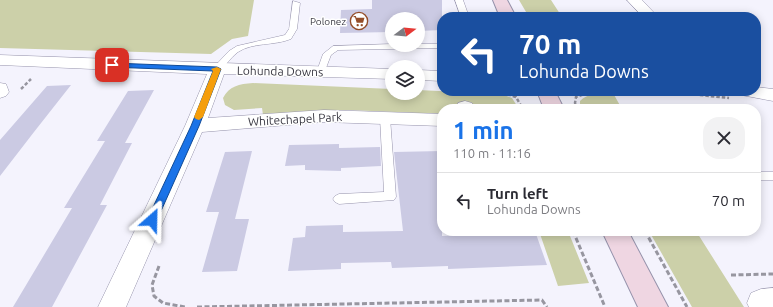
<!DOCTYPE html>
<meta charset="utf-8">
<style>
:root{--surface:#fff;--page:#f2f2f3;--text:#2b2b33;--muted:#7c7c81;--line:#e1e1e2;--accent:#1a73e8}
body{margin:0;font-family:Ubuntu,sans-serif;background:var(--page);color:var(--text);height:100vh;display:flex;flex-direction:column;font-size:15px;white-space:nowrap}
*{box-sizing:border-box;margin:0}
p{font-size:13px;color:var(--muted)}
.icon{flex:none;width:22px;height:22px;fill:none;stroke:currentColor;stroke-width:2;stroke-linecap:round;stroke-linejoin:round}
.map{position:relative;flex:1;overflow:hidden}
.sheet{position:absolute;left:437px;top:104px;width:324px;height:132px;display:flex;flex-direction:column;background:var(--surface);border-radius:16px;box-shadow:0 2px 10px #0003}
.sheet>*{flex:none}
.top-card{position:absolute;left:437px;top:12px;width:324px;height:84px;border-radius:16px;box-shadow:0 2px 10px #0003;background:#1a4fa0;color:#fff;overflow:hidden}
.needle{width:26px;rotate:74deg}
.fabs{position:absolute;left:385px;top:12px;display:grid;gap:8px}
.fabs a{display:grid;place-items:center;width:40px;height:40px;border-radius:50%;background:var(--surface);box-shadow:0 2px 10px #0003;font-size:20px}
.pin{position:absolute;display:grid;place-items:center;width:34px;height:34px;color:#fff;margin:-17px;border-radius:8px;box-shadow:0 2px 6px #0006}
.me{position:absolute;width:44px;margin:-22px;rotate:25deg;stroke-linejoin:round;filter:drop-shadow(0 0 3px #0008)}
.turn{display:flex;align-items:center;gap:14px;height:84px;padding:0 16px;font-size:18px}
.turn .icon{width:52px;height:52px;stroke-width:2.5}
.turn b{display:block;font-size:28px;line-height:34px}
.round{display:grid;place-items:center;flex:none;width:42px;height:42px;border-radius:16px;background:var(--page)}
.overview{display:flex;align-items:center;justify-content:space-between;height:68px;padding:0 16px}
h1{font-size:24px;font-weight:700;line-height:30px;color:var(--accent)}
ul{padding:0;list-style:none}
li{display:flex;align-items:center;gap:12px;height:56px;padding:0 16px;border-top:1px solid var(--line)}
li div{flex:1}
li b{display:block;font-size:15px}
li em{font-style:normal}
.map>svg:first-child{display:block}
</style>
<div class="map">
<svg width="773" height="307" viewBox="0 0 773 307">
<rect width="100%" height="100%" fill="#f4f3fd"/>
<!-- green -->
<path fill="#ccd0a9" d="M0,0H254L248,36L232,39L211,54L0,48Z
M519,0H551L562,17H529Z
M253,83L392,89V93H418V90L501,94L512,98L519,109H474L462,106L458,109H442V114L348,110L263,115L262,108L234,110L225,105L223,98C229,86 239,84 253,83Z
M613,93L622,109H580V101C589,92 601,93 613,93Z
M539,231H568L589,283L558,286Z
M649,231H696L744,307H692Z"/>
<!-- building -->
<path fill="#cbcae3" d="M372,0H442V30L418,31V19H392V32L340,33L341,10L372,9Z
M71,85L34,132L0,176V140L47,86Z
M154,90L125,143H132L100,205H107L52,307H13L72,208H64L105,141H97L128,91Z
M339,144V148L380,147L381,166L341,168V171L305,170V165L285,166L289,145Z
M252,151L235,219H249L237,271L202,272L219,212H206L225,152Z
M442,151V236L536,234L547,265L448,269V266L392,268L391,262L341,263V269L288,271L293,238L305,237L306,226L343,225V232L403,231L394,152Z"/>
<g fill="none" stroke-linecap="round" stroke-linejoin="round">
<defs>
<path id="lane" d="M455,0H463L469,17H461Z
M293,1L300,3L297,29L291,39C274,46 253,42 238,52C231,57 226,65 220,71H214V67L229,51L237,46L285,35L289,29Z
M392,44H442V48L338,50L331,55L324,73H318L317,71L323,54L333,46Z
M385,115L390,118L396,197L394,200L339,204L335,202L333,199L335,196L339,194L384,192L380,118Z
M756,172H773V180H756Z"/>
<path id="street" d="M627,0H642L658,17H643Z
M0,55L392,69V79L224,74L208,118L324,110L442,114V126L324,122L202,132L126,307H98L185,126L207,74L0,65Z
M418,70L442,71V81L418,80Z
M0,83L6,84L9,92L6,96L0,98Z
M756,87L773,89V101L741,95L738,91H756Z
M465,101L472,103L474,109H456L458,103Z
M773,288V307H749L747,303L751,293L761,289Z"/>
<path id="secondary" d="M493,0H507L516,17H500Z
M537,91H555L564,109H544Z
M602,231H628L668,307H638Z"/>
</defs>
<!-- lane casing -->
<use href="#lane" stroke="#9693ac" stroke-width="1"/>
<!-- street casing -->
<use href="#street" stroke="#9693ac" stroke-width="1"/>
<!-- secondary casing -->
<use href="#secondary" stroke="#9693ac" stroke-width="2"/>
<!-- path-far1 -->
<path stroke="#9796a0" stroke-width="2.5" stroke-dasharray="3.5 2" stroke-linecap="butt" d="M21,89L31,79
M497,91L516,97L523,109
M612,91L690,94L729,98
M578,109L575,103L576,97L587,93L604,91"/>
<!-- path -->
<path stroke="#9796a0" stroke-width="3" stroke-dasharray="5 2.5" stroke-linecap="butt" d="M573,231L605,307
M645,231L687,307
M159,266L152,285L154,296L163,303L185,307
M731,275L773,274
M197,307L542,300L547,307"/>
<!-- lane -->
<use href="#lane" fill="#fff" fill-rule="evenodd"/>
<!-- street -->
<use href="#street" fill="#fff" fill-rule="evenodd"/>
<!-- secondary -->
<use href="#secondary" fill="#efd6e2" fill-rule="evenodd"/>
</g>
<!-- route -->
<path fill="#1a73e8" stroke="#114b97" d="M112,63L217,67L221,69L199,126L157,220L152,225L147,220L191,126L213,71L110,67V64Z"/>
<!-- slow -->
<path fill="#f59e0b" d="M217,67L221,69L203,117L199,120L196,119L194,117L213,71L211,69Z"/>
<!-- icons -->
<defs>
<symbol id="supermarket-ring" viewBox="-11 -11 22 22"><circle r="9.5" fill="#fff" stroke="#944d29" stroke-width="1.5"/><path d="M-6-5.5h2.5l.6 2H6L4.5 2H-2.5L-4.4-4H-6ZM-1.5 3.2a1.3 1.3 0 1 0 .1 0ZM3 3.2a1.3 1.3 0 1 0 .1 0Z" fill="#944d29"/></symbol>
</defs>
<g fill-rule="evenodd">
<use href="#supermarket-ring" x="349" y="11" width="20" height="20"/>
</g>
<g text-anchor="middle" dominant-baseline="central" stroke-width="3" stroke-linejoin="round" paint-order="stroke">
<!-- far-poi labels -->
<g font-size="10" fill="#393842" stroke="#fff" text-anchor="end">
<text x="346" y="21">Polonez</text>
</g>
<!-- street labels -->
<g font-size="12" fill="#393842" stroke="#fff">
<text transform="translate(280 71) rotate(1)">Lohunda Downs</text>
<text transform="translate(295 119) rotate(-3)">Whitechapel Park</text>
</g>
</g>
</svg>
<div class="fabs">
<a><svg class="needle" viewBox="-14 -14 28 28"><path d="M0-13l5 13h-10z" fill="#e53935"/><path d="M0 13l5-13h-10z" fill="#7c7c81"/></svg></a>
<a><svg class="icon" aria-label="layers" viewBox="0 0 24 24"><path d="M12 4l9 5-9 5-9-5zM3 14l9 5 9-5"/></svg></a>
</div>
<div class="pin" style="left:112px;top:65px;background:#d93025"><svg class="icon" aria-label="arrive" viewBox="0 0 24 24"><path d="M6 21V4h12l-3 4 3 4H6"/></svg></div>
<svg class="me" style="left:152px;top:220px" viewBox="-20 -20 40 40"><path d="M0-17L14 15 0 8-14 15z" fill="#1a73e8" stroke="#fff" stroke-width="4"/></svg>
<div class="top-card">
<div class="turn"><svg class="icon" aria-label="left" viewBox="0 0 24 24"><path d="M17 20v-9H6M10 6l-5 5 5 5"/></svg><div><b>70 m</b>Lohunda Downs</div></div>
</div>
<section class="sheet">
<div class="overview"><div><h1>1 min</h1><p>110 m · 11:16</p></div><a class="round"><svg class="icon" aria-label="close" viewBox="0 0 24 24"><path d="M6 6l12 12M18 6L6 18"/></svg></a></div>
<ul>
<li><svg class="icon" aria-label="left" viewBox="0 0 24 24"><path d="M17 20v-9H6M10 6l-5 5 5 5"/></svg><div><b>Turn left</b><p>Lohunda Downs</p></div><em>70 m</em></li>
</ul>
</section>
</div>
